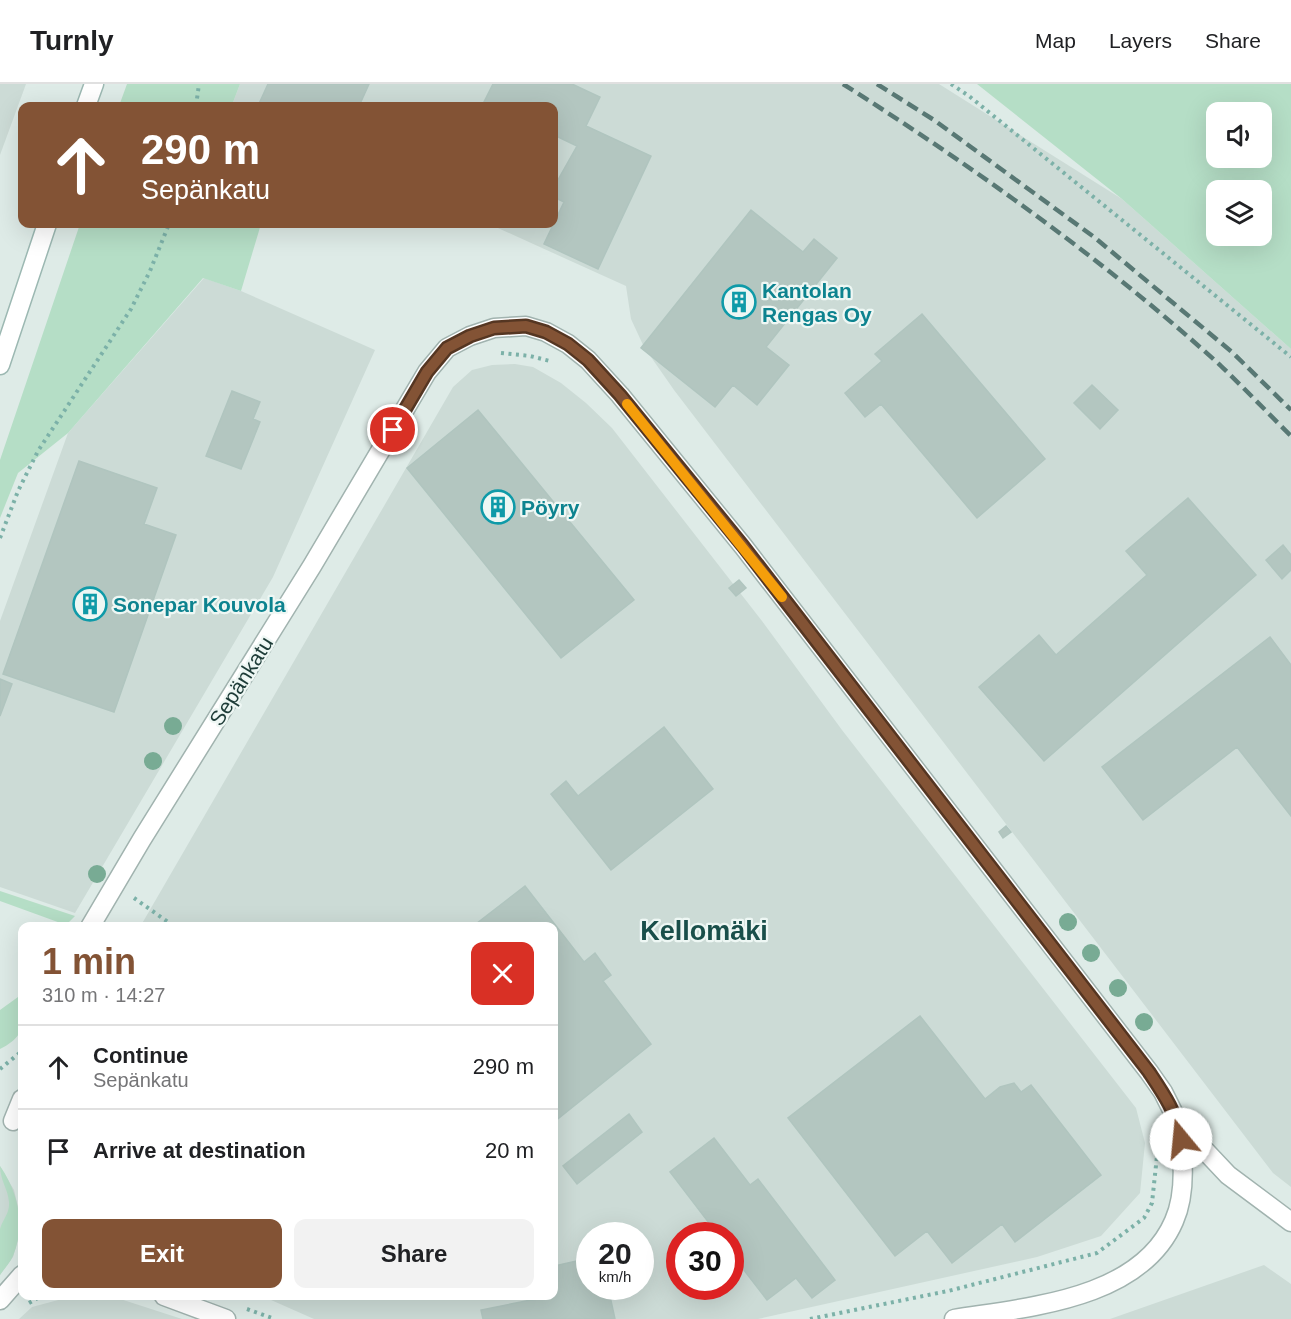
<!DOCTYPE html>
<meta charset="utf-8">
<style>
:root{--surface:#fff;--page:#f2f2f2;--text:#202124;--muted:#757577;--line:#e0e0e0;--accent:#835335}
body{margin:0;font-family:Helvetica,sans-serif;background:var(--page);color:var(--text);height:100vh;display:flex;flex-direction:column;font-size:22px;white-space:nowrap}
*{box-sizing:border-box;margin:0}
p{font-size:20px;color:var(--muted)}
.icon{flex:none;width:33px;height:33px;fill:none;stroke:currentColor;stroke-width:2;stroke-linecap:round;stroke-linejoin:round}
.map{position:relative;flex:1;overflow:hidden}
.panel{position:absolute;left:18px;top:838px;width:540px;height:378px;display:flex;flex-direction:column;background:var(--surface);border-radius:12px;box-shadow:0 6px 24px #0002}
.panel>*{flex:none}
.banner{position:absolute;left:18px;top:18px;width:540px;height:126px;border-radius:12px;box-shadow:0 6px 24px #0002;background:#835335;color:#fff;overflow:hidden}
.controls{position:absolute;left:1206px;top:18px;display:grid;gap:12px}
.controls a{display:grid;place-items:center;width:66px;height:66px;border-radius:12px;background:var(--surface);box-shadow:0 6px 24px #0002;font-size:30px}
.speed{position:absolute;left:576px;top:1138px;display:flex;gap:12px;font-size:30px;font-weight:700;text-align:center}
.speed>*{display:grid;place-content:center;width:78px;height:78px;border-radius:50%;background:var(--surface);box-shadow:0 6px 24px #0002;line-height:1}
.speed small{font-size:15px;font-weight:400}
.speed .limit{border:9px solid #d22;background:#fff;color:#111}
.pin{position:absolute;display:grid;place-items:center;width:51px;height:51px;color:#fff;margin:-26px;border:3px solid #fff;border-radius:50%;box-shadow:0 2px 6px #0007}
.me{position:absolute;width:66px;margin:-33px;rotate:343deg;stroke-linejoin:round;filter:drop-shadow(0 0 4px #0008)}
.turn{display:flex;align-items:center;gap:21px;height:126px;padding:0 24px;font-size:27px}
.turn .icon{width:78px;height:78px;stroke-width:2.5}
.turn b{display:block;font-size:42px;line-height:51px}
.round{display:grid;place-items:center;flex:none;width:63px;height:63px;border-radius:12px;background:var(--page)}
.headline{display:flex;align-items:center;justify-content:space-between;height:102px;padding:0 24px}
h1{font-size:36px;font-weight:800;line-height:45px;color:var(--accent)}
.primary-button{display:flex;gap:12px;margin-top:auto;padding:12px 24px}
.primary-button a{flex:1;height:69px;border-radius:12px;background:var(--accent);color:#fff;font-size:24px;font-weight:800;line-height:69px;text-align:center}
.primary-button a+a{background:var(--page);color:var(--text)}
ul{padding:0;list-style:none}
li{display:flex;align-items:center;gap:18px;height:84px;padding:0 24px;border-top:2px solid var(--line)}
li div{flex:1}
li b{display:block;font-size:22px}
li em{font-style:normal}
header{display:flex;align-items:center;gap:36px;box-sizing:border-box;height:84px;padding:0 30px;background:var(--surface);border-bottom:2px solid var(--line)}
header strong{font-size:28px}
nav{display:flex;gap:33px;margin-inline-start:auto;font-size:21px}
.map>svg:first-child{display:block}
</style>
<header>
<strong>Turnly</strong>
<nav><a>Map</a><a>Layers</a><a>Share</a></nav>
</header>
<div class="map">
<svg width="1291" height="1235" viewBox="0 0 1291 1235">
<rect width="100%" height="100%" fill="#deebe7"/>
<!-- built -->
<path fill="#ccdbd6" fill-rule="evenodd" d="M0,0H26L0,71Z
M240,0H939L1122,115L1291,265V1103L1273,1089L674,306L644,263L631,235L626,202L489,140H554V22H235L232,21Z
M204,194L241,207L375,266L273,493L75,829L0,803V537L68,349Z
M515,280L533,283L561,299L586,319L612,344L762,537L842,646L1136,1024L1145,1059L1140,1109L1101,1152L1037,1173L758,1235H314L262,1212H554V843H140L453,303L472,286L492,281ZM590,1152H640V1203H590ZM680,1152H730V1203H680Z
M0,1082L14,1106L20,1131L19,1152L13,1173L0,1191Z
M1264,1181L1291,1200V1235H1110Z
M91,1212H111L182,1235H19L32,1223L62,1215Z"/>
<!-- green -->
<path fill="#b5dec6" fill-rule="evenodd" d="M127,0H240L232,21L235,22H119Z
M977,0H1291V265L1122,115ZM1262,28V74H1216V28ZM1262,106V152H1216V106Z
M80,140H261L241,207L203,194L68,349L18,389L0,434V376Z
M0,807L75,832L66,841L0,817Z
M18,913H22C23,940 27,951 0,965V926Z
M0,1082C18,1108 26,1141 13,1172C10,1179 4,1185 0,1191C0,1177 0,1158 0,1145C3,1135 10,1129 9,1118C8,1105 0,1096 0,1082Z"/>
<!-- building -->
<path fill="#b3c6c0" stroke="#b0c5bf" stroke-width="1.5" d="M268,0H369L359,22H258Z
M493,0H572L600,13L586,42L651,72L598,185L544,160L564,118L554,113V103L577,62L554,51V22H492L484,18Z
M751,126L803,168L814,155L837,174L766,263L789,281L757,321L733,301L715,323L641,264Z
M922,230L1045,375L977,434L881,320L865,333L845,309L882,277L875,270Z
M1092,301L1118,326L1100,345L1074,319Z
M232,307L260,318L253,335L260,338L241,385L206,372Z
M478,326L634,516L561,574L407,384Z
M79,377L157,404L144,440L176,451L114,628L3,590Z
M1188,414L1256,491L1044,677L979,603L1039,551L1056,571L1147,491L1126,467Z
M1283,461L1291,471V486L1282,495L1266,476Z
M739,496L746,504L736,512L729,504Z
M1270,553L1291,581V732L1237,663L1143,736L1102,683Z
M0,595L12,600L0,632Z
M664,643L713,705L611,786L551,710L566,697L578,712Z
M1006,742L1011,748L1003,754L999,748Z
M525,802L584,878L595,869L611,891L603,897L651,960L554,1038V843H472Z
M920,932L985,1015L1000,1003L1014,999L1021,1008L1031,1001L1101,1091L1015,1158L1002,1140L952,1179L927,1147L895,1172L788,1034Z
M629,1030L642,1048L577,1100L563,1082Z
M714,1054L750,1101L758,1095L835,1196L812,1214L796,1194L767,1216L730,1168V1152H719L670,1088Z
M590,1174V1203H608L615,1235H483L481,1226L536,1215V1212H554V1182Z"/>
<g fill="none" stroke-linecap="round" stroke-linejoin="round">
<defs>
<path id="minor" d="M90,843L142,755L312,482L427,288L447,264L470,252L494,244L526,242L546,248L568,260L588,276L620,311L743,462L1149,988L1163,1008L1178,1038L1228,1091L1291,1138
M13,1037L22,1015
M164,1212L226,1235
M0,1216L22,1191
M954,1235C1027,1223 1140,1216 1174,1137C1187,1108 1183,1069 1178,1038"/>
<path id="secondary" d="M86,22L94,0
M0,281L47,140"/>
</defs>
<!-- minor casing -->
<use href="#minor" stroke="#a1b3af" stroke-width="21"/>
<!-- secondary casing -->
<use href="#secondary" stroke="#9cb8b2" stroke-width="21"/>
<!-- path -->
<path stroke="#7cb1a8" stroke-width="4" stroke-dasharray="3 4.5" stroke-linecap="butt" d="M951,0L969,12L1291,273
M196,22L199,0
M501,269L530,272L550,277
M0,454L18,407L38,367L131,225L150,187L169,140
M134,814L175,843
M0,985L22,967
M29,1219L41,1212
M247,1225L275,1235
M810,1235L948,1207L1097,1169L1144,1134L1152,1119L1157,1072L1154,1046"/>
<!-- minor -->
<use href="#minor" stroke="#fff" stroke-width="18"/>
<!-- secondary -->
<use href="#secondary" stroke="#fff" stroke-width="18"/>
<!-- rail -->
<path stroke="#587874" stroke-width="4.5" stroke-dasharray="12 6" stroke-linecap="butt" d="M843,0C975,84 1104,176 1220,281C1244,304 1267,328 1291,352
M877,0L934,36L1094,153L1232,268L1291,326"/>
</g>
<!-- trees -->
<g fill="#78ab94">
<circle cx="173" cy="642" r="9"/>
<circle cx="153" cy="677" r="9"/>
<circle cx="97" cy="790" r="9"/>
<circle cx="1068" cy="838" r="9"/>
<circle cx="1091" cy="869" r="9"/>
<circle cx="1118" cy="904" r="9"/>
<circle cx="1144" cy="938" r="9"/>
</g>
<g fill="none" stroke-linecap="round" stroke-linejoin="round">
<defs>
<path id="route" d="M393,346L427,288L447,264L470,252L494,244L526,242L546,248L568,260L588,276L620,311L743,462L1149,988C1163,1009 1177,1029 1181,1055"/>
</defs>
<!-- route casing -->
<use href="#route" stroke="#553622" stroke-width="15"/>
<!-- route -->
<use href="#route" stroke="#835335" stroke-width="10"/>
<!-- slow -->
<path stroke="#f59e0b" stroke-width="10" d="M627,320L782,513"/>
</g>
<!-- icons -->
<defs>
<symbol id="building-ring" viewBox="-11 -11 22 22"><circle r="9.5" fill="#eef7f4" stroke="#0f9aa8" stroke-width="1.5"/><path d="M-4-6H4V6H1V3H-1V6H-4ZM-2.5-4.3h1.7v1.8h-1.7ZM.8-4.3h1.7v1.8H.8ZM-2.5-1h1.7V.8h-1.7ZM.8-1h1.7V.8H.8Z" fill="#0f9aa8"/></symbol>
</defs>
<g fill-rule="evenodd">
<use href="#building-ring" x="720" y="199" width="38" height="38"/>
<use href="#building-ring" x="479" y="404" width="38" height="38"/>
<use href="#building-ring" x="71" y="501" width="38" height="38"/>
</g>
<g text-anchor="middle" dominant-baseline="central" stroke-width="4.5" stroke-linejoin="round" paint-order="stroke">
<!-- culture labels -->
<g font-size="21" font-weight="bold" fill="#0d838f" stroke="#eef7f4" text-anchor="start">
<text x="762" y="206">Kantolan<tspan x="762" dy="24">Rengas Oy</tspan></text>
<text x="521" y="423">Pöyry</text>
<text x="113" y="520">Sonepar Kouvola</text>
</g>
<!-- street labels -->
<g font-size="21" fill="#1e3c38" stroke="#eef7f4">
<text transform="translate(241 597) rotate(-58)">Sepänkatu</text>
</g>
<!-- district labels -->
<g font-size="27" font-weight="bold" fill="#194f4a" stroke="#eef7f4">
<text x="704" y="847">Kellomäki</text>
</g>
</g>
</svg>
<div class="controls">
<a><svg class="icon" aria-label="sound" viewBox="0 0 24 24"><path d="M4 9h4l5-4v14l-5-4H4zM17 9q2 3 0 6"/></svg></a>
<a><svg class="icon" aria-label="layers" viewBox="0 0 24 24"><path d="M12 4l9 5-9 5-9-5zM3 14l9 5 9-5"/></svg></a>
</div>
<div class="speed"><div>20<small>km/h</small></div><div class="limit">30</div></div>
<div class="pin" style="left:393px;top:346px;background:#d93025"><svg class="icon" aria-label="arrive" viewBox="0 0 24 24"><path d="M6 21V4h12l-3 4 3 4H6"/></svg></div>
<svg class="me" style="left:1181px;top:1055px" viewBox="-20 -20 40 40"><circle r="19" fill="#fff"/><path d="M0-13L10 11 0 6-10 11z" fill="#835335"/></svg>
<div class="banner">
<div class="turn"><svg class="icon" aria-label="ahead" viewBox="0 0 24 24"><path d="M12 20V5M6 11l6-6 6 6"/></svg><div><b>290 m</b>Sepänkatu</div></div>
</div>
<section class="panel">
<div class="headline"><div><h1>1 min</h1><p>310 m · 14:27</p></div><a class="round" style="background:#d93025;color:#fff"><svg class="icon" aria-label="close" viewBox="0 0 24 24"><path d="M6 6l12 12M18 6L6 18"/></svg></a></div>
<ul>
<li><svg class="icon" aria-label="ahead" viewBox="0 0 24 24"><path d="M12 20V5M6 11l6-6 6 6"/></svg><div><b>Continue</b><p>Sepänkatu</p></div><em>290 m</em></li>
<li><svg class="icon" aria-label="arrive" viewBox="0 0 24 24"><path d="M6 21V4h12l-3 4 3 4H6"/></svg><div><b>Arrive at destination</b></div><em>20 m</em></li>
</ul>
<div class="primary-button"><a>Exit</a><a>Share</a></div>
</section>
</div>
